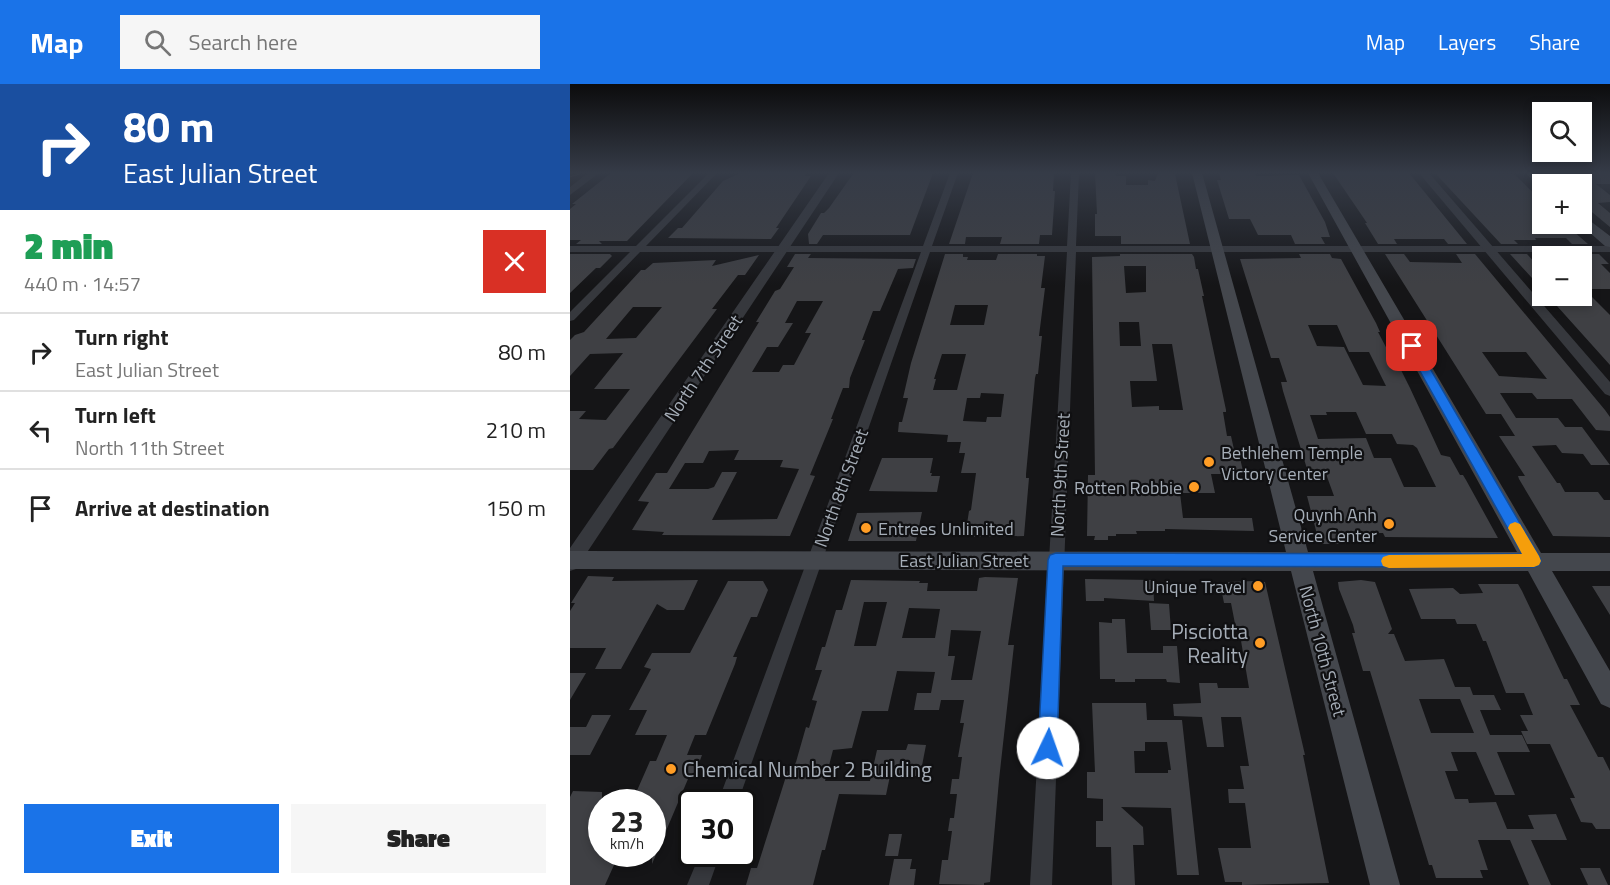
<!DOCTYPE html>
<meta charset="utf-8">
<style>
:root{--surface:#fff;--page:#f6f6f6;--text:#222;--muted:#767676;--line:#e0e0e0;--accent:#1a73e8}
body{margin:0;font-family:"Titillium Web",sans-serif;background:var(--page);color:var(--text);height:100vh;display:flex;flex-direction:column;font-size:22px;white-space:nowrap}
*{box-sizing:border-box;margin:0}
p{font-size:20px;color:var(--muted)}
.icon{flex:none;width:33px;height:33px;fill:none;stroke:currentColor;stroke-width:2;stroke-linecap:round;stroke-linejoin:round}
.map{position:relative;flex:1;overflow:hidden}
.drawer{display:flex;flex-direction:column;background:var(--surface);width:570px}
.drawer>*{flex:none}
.banner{background:#1a4fa0;color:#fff;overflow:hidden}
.controls{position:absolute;left:962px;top:18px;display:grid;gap:12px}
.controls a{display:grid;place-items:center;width:60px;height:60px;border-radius:0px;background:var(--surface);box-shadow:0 3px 9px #0003;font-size:30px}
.speed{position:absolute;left:18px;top:705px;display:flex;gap:12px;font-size:30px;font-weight:700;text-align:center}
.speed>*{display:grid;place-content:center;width:78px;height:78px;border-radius:50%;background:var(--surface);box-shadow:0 3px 9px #0003;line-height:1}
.speed small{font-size:15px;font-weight:400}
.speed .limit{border:3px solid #111;border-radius:9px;background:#fff;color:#111}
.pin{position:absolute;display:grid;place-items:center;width:51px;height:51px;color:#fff;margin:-26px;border-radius:12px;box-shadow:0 3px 9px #0006}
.me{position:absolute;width:66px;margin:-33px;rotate:3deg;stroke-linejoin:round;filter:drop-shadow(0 0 4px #0008)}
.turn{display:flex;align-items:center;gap:21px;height:126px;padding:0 24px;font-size:27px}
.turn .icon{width:78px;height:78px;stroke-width:2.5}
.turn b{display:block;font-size:42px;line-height:51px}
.round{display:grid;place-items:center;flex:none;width:63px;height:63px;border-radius:0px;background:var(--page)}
.headline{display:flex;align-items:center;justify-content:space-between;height:102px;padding:0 24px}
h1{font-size:36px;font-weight:800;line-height:45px;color:#1e9e55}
.primary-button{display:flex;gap:12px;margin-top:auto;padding:12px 24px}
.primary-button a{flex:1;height:69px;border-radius:0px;background:var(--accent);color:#fff;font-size:24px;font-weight:800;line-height:69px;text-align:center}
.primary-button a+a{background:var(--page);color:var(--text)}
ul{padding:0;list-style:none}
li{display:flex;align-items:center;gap:18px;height:78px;padding:0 24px;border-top:2px solid var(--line)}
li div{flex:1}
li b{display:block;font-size:22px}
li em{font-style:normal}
header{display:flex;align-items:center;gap:36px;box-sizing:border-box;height:84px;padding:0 30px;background:var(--accent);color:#fff}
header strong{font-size:28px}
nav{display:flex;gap:33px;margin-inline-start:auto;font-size:21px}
.search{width:420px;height:54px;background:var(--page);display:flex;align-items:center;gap:15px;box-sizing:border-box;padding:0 21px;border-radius:0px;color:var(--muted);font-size:22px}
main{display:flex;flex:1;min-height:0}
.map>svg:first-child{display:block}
</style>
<header>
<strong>Map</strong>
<div class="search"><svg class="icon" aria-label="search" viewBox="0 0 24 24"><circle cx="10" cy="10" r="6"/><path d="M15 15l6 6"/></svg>Search here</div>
<nav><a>Map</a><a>Layers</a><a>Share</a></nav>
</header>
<main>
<section class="drawer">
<div class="banner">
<div class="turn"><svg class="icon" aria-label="right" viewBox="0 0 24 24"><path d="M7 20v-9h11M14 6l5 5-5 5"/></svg><div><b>80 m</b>East Julian Street</div></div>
</div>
<div class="headline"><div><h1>2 min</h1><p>440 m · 14:57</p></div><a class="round" style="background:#d93025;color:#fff"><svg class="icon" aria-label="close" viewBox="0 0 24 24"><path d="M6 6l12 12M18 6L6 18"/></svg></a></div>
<ul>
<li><svg class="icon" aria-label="right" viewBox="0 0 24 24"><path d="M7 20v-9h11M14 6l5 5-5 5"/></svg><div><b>Turn right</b><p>East Julian Street</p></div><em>80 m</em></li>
<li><svg class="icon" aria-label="left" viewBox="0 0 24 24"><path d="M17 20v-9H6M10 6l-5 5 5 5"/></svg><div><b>Turn left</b><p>North 11th Street</p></div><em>210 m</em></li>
<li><svg class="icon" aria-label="arrive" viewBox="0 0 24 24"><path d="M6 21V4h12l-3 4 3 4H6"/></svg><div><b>Arrive at destination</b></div><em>150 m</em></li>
</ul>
<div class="primary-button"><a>Exit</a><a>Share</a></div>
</section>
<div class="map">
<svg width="1040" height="801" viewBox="0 0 1040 801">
<rect width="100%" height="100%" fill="#151517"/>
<!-- building -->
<path fill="#3f4044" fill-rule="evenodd" d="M41,89H123L57,157H29L32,160H6L11,156H0V125L6,120H2Z
M187,89H236L235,92H241L206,144H209L201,155L98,154L108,144H112L153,97L168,90Z
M288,89H363L340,151H253L247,160H239L238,150L251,129H254L259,124L283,90Z
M403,89H484L483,107H485L482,151H470L469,160H430L432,153H396L395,160H379Z
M525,89H545L546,92H556V101H578V96L585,97L588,89L605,90L620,160H551V152H525V130H527Z
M649,89H685L686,92L729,91L755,138L760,153H751L755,160H725L721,151H688L680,135H659L647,96H651Z
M763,89H839L897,160H878L874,155H824L827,160H808L795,139H797Z
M865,89L944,90L972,117V140H995L1018,160H1002L996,154H965L966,156H944L948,160H931Z
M978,89H1040V100H1026L1040,111V118L1028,119L1040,129V143L1011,119V100H992Z
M0,170H40L42,172L30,184H26L0,209Z
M225,170H241L238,174L346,175L343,184L328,185L310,227H303L292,256H295L280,294L279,304H273L261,335H263L240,391L245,392L220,452L92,451L94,448L62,446L79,418L68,417L86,389H97L189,238H186L205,207L210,205L224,183H217ZM227,217H253L235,249H241L224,281H213L209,288H182L197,263H208L223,239H215ZM169,366L164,376H213L210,383L229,385L207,435L142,436L167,388H152L144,403L138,405H99L115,379H133L139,367Z
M375,170H393V173H398L397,176H426L428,170H467V172H475L471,204H475L469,252H472L468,290H466L465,294L456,390V394H459L454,452L395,453L399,427L401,426L406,389H391L395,369H389L391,358H377L378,351L328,348L329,338H332L338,314H333L341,279ZM385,221H418L414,241H380ZM372,270H396L387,306H363L366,295H364ZM411,309L434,310L431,333H417L416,338L393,337L397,314H410Z
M550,170H622L624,173L626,185H628L634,212H632L656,326V328H653L657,352H661L665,370H669L673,387H654L655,390H641L645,409H610L613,434H682L684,447L595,445V447H566L567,450H546V452H538V456H524L525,452H517L518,391H525L522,173L550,172ZM554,182H576V208L556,209ZM549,238H569L571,262H550ZM582,260H602L613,326H589V322L562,323L560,297H587Z
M729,170H760L762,174L771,175L806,239L810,248H808L828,286H831L840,304L871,371L880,373L890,391H893L896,396L928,454L815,453L813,449H776L778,460H752L749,458L737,412H764L756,390L738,388L713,307L711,298H717L709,274H701L670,175L731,174ZM738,241H767L779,268H799L816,302L793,301L774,263L747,262ZM756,328H786L796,350H822L827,360L843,361L847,364L866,403H834L821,374H804L796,354L748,355L740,331H757Z
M815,170H834L840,178L892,179L886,170H905L1035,326L1040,333V347L1026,346L1002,315H967L962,309H930L946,334H988L995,343H1012L1040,381H1021L1013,370L992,369L986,361L962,362L987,399H990L995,408H1028L1034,416H1040V453L983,452L949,395L948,392H955L929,352H945L931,330H916ZM912,268H956L977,295L929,292Z
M940,170H957L966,180H972V205Z
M1011,170H1029L1039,180H1031L1040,189V205H1011Z
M189,171L175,191H168L142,225H147L43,364L39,365L23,386H0V327H16L9,335L36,336L60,305H24L53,269L20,270L0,292V256L5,251L14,248L71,186H75L83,179L146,176L142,182ZM63,223H92L66,254L36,255Z
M978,212H1021L1040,231V281Z
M312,374H363L360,389H362L361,392H370L367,408L299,407Z
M352,428L346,457H278L287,429Z
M18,492L44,493L42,497L128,496L114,526H97L87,520L51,585H25L36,564H0V527L5,519H1Z
M415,493L448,494L438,561H444L429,696L420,798L414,799V801L369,800L372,776H378L382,747H378L380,734H384L387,710H380L382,695H389L392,673H388L394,639H390L394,616H371L369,626H344L347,609H361L365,588L327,587L318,627H292L282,664L263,666L255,697H300L307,666H336L338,660L356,661L350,692H320L316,711L269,710L255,766H252L243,801H176L181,784H187L219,683H223L226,678L236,643L239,644L247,617L242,616L252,586H245L252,563H255L266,526H272L281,496L350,497L349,499H358L357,507H407L409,494ZM294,518H317L306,562H284ZM339,524L370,525L365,554H332ZM381,546L411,547L402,596H381L385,572H378Z
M515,495L583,496L584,517L534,514V517H516Z
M791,496L805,498L822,545L818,550H824L835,577L874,575L885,603H900L903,611H924L931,626H910L920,651H952L960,668H927L945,711H925L906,668H881L888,687H875L885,715H898L899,719L926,718L937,745H964L958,731L986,730L997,756H961L981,801H959L940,756H908L918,786H910L913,794H866L862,781H859L800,587H793L782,549H785L783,541L769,505L768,498ZM849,615H890L904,649H861Z
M158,497H193L198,506L187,533H181L163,573H167L165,580L136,651H125L117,671H132L123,695H118L82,780V718H62L80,677H86L97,651H65L77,626H59L81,585L74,583L82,569H120Z
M684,497L695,498L735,671H733L759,799L672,801V798H655L648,764H681L675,719H659L658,705H674L670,682H679L671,633H651L654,663H637L632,633L604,632L603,620L631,619L629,599H647L648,604H679L669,545H666L661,519H654L652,509H660L658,498Z
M908,500H948L952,507L994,595H997L1010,621H1000L1028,673H1033L1040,687V745H1026L1022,739L1011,738L1000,714H1005L980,660H957L951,647H958L950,631H963L954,609H936L916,557H913L906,540H887L885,535H851L839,505L883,504L890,510L913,509Z
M1022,502H1040V531Z
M579,519L599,520L601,546H581Z
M542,535H555L557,569H593V562H607L610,599L597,598L596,595H565V598H545V595H530L529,538L542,539Z
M0,589H16L0,616Z
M522,619H576L577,636H612L629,791H607L601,724L551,723L573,743L574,761H563L565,801H542L541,763H526V737H533V715L517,714V688H525ZM575,658H597L601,686H598V689H565L564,667H575Z
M22,631H41L20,671H0V643H16Z
M3,707L32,708V770H49L35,801H0V713Z
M319,750H332L328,772H315Z
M324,775H342L340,785H346L344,801H319Z
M1010,784H1030L1038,801H1018Z"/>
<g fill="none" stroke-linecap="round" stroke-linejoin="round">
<!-- minor -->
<path fill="#36383d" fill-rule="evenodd" d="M139,89H147L76,162H353L380,89H388L362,162H497L501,89H509L506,162H1040V168H506L482,801H460L497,168H360L168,718H148L351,168H70L4,236L0,237V228L60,168H0V162H66Z
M130,770H150L139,801H117Z"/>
<!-- tertiary -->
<path fill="#36383d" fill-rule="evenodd" d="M18,89H29L0,111V103Z
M259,89H269L6,485L0,487V464Z
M849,89H859L1040,298V312L1035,310Z"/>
<!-- secondary -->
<path fill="#44474d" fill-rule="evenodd" d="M622,89H632L738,468H947L738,89H748L971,469H1040V487H982L1040,587V624L1031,620L958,487H743L830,801H800L721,487L0,485V467L716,468Z
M955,89H966L979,100L969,102Z
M1011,130L1040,152V163L1035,162L1010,140Z"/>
<defs>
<path id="rail" d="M0,91L8,89"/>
</defs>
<!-- rail casing -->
<use href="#rail" stroke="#494c52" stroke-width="4"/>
<!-- rail -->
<use href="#rail" stroke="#101012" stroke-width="2" stroke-dasharray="7" stroke-linecap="butt"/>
</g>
<!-- sky -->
<linearGradient id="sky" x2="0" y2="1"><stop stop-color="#0c0c0d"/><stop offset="0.44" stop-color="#353b47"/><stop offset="1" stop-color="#353b47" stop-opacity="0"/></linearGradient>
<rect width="1040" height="201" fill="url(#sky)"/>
<!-- route -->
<path fill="#1a73e8" stroke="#114b97" stroke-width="1.5" d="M842,258L847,262L969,472L971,477L969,481L964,483L493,482L487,664L484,670L478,673L471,670L468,664L478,476L480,471L486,469L952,470L836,262Z"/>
<!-- slow -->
<path fill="#f59e0b" d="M945,438L950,440L969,472L971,477L969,481L964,483L819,484L813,482L811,477L813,473L819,471L952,470L938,444L940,440Z"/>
<!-- markers -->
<g fill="#ff9d25" stroke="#101012" stroke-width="2">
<circle cx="639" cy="378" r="6"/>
<circle cx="624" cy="403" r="6"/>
<circle cx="819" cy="440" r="6"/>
<circle cx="296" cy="444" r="6"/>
<circle cx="688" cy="502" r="6"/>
<circle cx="690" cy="559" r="6"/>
<circle cx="101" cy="685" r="6"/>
</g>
<g text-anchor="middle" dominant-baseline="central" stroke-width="4.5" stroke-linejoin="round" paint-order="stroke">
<!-- street labels -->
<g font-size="18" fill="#a6aeb8" stroke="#101012">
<text transform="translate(133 284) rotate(-56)">North 7th Street</text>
<text transform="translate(490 391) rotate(-87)">North 9th Street</text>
<text transform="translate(271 404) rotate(-70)">North 8th Street</text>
<text x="394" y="476">East Julian Street</text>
<text transform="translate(753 567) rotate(75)">North 10th Street</text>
</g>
<!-- poi labels -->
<g font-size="18" fill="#a6aeb8" stroke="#101012" text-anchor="end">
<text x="651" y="368" text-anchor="start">Bethlehem Temple<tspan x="651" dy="21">Victory Center</tspan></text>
<text x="612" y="403">Rotten Robbie</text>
<text x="807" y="430">Quynh Anh<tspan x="807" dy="21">Service Center</tspan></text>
<text x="308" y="444" text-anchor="start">Entrees Unlimited</text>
<text x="676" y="502">Unique Travel</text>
</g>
<!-- near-poi labels -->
<g font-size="21" fill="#a6aeb8" stroke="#101012" text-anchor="end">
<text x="678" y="547">Pisciotta<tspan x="678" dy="24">Reality</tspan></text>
<text x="113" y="685" text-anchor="start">Chemical Number 2 Building</text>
</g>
</g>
</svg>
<div class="controls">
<a><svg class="icon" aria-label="search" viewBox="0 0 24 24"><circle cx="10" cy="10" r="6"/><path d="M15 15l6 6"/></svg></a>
<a>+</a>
<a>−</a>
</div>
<div class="speed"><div>23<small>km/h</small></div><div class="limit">30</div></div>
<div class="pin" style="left:842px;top:262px;background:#d93025"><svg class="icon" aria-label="arrive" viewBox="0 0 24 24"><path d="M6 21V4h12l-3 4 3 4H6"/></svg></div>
<svg class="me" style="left:478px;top:664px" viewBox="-20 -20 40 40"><circle r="19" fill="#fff"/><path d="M0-13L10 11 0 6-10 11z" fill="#1a73e8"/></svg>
</div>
</main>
